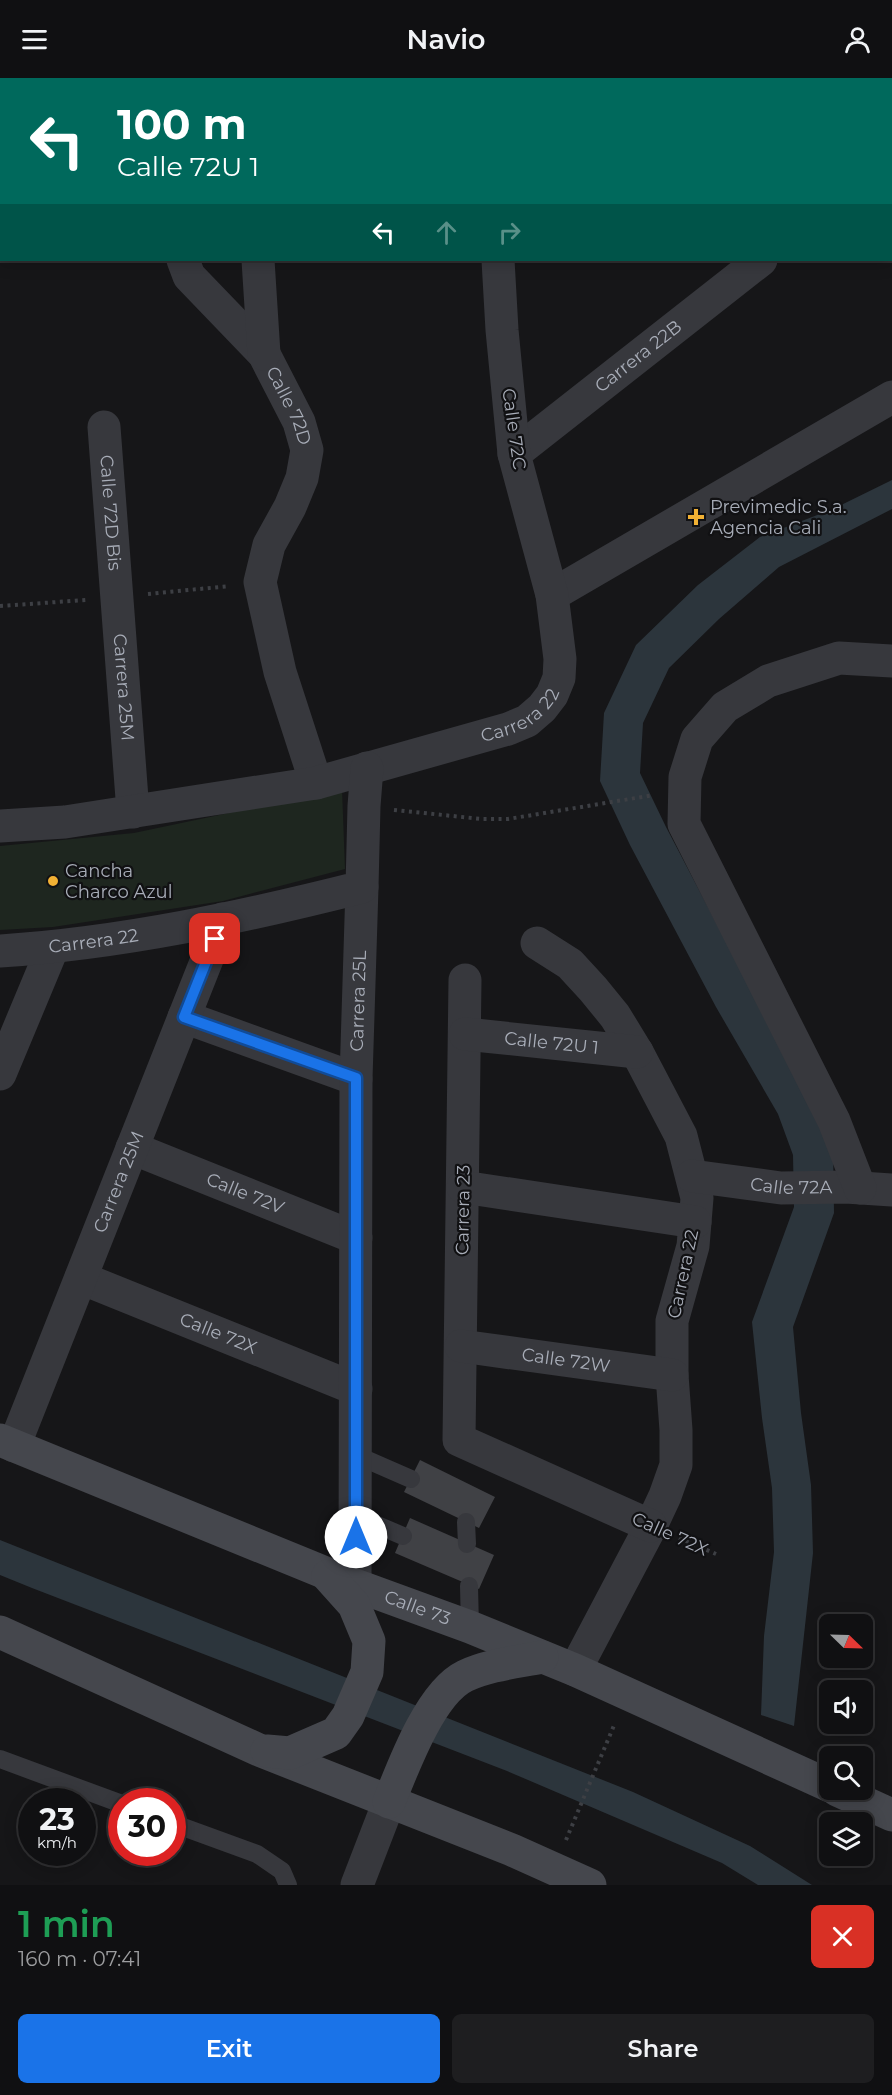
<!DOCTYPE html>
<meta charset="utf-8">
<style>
:root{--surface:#101012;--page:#1e1e20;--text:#f1f3f6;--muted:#9c9d9f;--line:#303032;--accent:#1a73e8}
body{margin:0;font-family:Montserrat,sans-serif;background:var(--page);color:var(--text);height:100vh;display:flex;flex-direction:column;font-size:22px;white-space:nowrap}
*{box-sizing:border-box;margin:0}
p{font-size:20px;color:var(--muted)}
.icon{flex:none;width:33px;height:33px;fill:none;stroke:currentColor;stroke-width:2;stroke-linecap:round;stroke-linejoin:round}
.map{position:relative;height:1807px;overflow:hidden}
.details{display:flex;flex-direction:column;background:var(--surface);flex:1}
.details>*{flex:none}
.guide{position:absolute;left:0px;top:0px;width:892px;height:183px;box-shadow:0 3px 15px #0003,0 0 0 2px var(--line);background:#00695c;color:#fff;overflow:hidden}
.needle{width:39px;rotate:113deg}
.buttons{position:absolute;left:819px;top:1536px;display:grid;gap:12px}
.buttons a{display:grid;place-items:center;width:54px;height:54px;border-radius:9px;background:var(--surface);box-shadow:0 3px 15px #0003,0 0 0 2px var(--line);font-size:30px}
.speed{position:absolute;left:18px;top:1710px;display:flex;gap:12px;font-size:30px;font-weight:700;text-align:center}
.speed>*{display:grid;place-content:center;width:78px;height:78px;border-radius:50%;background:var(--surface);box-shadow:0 3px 15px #0003,0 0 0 2px var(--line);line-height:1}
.speed small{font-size:15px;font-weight:400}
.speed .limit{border:9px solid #d22;background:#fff;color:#111}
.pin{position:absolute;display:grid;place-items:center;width:51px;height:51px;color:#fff;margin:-26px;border-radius:12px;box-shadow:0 3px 9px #0006}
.me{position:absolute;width:66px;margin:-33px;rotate:0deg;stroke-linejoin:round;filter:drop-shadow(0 0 4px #0008)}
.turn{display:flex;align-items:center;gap:21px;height:126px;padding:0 18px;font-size:27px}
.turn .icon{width:78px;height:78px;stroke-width:2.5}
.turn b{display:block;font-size:42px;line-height:51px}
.lanes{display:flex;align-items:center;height:57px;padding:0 18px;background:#0003;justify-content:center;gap:30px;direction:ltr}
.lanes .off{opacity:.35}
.round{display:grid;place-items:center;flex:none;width:63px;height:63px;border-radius:9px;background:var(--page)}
.head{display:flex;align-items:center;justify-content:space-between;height:102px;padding:0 18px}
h1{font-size:36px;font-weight:600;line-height:45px;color:#1e9e55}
.cta{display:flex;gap:12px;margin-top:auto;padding:12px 18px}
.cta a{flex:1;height:69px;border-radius:9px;background:var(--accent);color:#fff;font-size:24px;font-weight:600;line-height:69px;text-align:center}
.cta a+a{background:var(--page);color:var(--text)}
header{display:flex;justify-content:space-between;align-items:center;height:78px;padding:0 18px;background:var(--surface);font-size:27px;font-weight:600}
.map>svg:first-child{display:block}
</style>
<header><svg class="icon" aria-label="menu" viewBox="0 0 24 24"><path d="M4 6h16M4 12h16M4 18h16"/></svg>Navio<svg class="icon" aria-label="person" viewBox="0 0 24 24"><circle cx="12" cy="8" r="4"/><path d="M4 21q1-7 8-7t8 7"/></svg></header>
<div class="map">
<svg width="892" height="1807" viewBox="0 0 892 1807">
<rect width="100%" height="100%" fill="#161618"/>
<!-- green -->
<path fill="#1e261f" d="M342,711L345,791L223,823L53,849L0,852V768L134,755Z"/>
<!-- water -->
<path fill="#2c353c" d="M892,402V431L779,489L719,541L669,590L643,645L640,695L666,749L833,1068L834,1135L793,1249L801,1335L811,1407L813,1475L794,1648L761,1637L764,1558L774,1474L772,1410L762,1340L752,1244L794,1129L793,1077L778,1036L716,929L630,767L600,703L604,635L636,567L698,507L760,459L833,431Z
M0,1462L633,1714L750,1768L812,1807H758L722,1785L507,1693L32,1510L0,1497Z"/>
<!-- building -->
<path fill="#404145" d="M420,1382L495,1419L479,1450L404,1414Z
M410,1440L494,1477L479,1511L395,1475Z"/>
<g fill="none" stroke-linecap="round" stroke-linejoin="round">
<!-- path -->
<path stroke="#3d3f44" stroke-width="4" stroke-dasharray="3 4.5" stroke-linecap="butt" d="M148,516L230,508
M0,528L86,522
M394,732L482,741H508L654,717
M679,1460L716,1476
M566,1762L615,1645"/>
<!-- service -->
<path stroke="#37383d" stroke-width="18" d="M356,1377L411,1401
M356,1438L403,1458
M466,1444L467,1466
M469,1508L470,1549
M0,1681L122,1726
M172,1745L257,1776L282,1793L288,1807"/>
<!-- minor -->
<g stroke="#37383d" stroke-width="33">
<path d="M116,0L117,2"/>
<path d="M256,2V0"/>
<path d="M646,2L648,0"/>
<path d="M891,79L892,78"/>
<path id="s1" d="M183,182L189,198L264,276L299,344L307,372L302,400L290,429L269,467L260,504L280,594L316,705"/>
<path d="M258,182L264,276"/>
<path id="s2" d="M104,349L133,734"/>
<path id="s3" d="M514,376L761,182"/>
<path d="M537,865L570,886L593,911L615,938L637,974L681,1058L697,1120L693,1168L672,1243V1297L676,1352V1387L665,1418L651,1448L575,1592"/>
<path d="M465,902L459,1362L651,1448"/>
<path d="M184,939L356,1001"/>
<path id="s4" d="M465,956L637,974"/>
<path d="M0,996L53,869"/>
<path id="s5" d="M132,1070L356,1160"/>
<path id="s6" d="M692,1098L781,1110L846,1109L892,1112"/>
<path d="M463,1109L695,1144"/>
<path d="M860,1110L834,1043L684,746L685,699L697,661L725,629L768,603L839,580L892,583"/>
<path id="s7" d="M81,1200L356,1311"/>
<path id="s8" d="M461,1268L672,1297"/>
<path id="s9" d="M14,1368L223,841"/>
<path id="s10" d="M355,1507L356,1001L362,809"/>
<path d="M357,1807L389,1724"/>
</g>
<!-- tertiary -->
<g stroke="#37383d" stroke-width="33">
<path d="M486,0V2"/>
<path d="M552,517L892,319"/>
<path id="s11" d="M0,748L65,744L316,705L508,651L527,643L542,630L552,617L559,600L560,581L552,517L514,376L502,252L498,182"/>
<path id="s12" d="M0,873C123,865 243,839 362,809L364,728L367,690"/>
</g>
<!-- secondary -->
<g stroke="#45474d" stroke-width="33">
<path id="s13" d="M0,1362L355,1507L470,1549L575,1592L830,1708"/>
<path d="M0,1554L259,1672L512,1772L590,1807"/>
<path d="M267,1673L290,1675L336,1655L348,1638L367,1594L369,1563L354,1527L328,1498"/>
<path d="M837,1712L892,1737"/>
<path d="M389,1724C403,1689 430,1615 465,1598C488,1587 517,1584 542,1579"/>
</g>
</g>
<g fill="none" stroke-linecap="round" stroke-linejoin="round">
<defs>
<path id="route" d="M215,861L184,939L356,1000V1459"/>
</defs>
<!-- route casing -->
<use href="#route" stroke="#114b97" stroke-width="15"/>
<!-- route -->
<use href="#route" stroke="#1a73e8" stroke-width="10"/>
</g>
<!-- markers -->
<g fill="#f2b134" stroke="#111113" stroke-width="2">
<path d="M693 430h6v6h6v6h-6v6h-6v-6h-6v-6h6z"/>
<circle cx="53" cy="803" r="6"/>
</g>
<g text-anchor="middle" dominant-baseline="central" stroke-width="4.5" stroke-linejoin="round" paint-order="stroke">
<!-- street labels -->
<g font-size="18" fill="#a8adb8" stroke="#111113">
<text stroke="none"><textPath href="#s3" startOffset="158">Carrera 22B</textPath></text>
<text stroke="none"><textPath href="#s1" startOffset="183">Calle 72D</textPath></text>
<text transform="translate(514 351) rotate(82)">Calle 72C</text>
<text stroke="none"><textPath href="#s2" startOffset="86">Calle 72D Bis</textPath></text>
<text stroke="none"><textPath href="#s2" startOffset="261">Carrera 25M</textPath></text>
<text stroke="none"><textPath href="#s11" startOffset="536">Carrera 22</textPath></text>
<text stroke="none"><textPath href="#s12" startOffset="94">Carrera 22</textPath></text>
<text stroke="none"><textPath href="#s10" startOffset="584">Carrera 25L</textPath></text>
<text stroke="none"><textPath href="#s4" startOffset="87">Calle 72U 1</textPath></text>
<text stroke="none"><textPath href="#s9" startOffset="284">Carrera 25M</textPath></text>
<text stroke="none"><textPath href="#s6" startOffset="100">Calle 72A</textPath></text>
<text stroke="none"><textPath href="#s5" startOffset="122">Calle 72V</textPath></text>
<text transform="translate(463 1132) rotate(-89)">Carrera 23</text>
<text transform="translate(683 1196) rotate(-78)">Carrera 22</text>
<text stroke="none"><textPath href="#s7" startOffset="148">Calle 72X</textPath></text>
<text stroke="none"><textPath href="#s8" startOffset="106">Calle 72W</textPath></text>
<text transform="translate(670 1456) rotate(24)">Calle 72X</text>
<text stroke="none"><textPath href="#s13" startOffset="450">Calle 73</textPath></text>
</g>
<!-- poi labels -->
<g font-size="18" fill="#a8adb8" stroke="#111113" text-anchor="start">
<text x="710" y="429">Previmedic S.a.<tspan x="710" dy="21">Agencia Cali</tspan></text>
<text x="65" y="793">Cancha<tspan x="65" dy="21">Charco Azul</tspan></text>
</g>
</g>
</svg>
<div class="buttons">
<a><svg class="needle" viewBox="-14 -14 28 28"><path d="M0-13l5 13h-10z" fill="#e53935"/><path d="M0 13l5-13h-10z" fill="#9c9d9f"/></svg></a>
<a><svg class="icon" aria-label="sound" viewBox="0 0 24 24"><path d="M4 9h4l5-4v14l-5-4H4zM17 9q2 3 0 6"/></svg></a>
<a><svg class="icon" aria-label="search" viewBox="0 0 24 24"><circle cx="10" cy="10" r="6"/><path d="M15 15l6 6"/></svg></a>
<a><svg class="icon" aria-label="layers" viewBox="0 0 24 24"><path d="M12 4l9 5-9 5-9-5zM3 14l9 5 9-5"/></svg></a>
</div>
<div class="speed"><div>23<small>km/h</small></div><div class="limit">30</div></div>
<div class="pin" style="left:215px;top:861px;background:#d93025"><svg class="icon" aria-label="arrive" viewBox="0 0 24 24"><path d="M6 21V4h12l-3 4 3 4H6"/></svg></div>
<svg class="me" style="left:356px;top:1459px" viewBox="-20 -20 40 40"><circle r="19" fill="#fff"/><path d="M0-13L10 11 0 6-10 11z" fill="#1a73e8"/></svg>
<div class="guide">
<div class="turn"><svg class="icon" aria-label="left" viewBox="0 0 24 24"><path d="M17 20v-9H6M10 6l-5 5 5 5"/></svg><div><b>100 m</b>Calle 72U 1</div></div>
<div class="lanes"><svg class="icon" aria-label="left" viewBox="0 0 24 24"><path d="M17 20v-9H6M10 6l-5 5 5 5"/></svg><svg class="icon off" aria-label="ahead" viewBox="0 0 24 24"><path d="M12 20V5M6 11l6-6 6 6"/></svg><svg class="icon off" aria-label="right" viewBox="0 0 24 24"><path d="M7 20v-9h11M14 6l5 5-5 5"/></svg></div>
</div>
</div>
<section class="details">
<div class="head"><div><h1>1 min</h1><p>160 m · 07:41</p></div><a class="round" style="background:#d93025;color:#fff"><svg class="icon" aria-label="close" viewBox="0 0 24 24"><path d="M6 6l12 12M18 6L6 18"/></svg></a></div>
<div class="cta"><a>Exit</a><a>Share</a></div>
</section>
